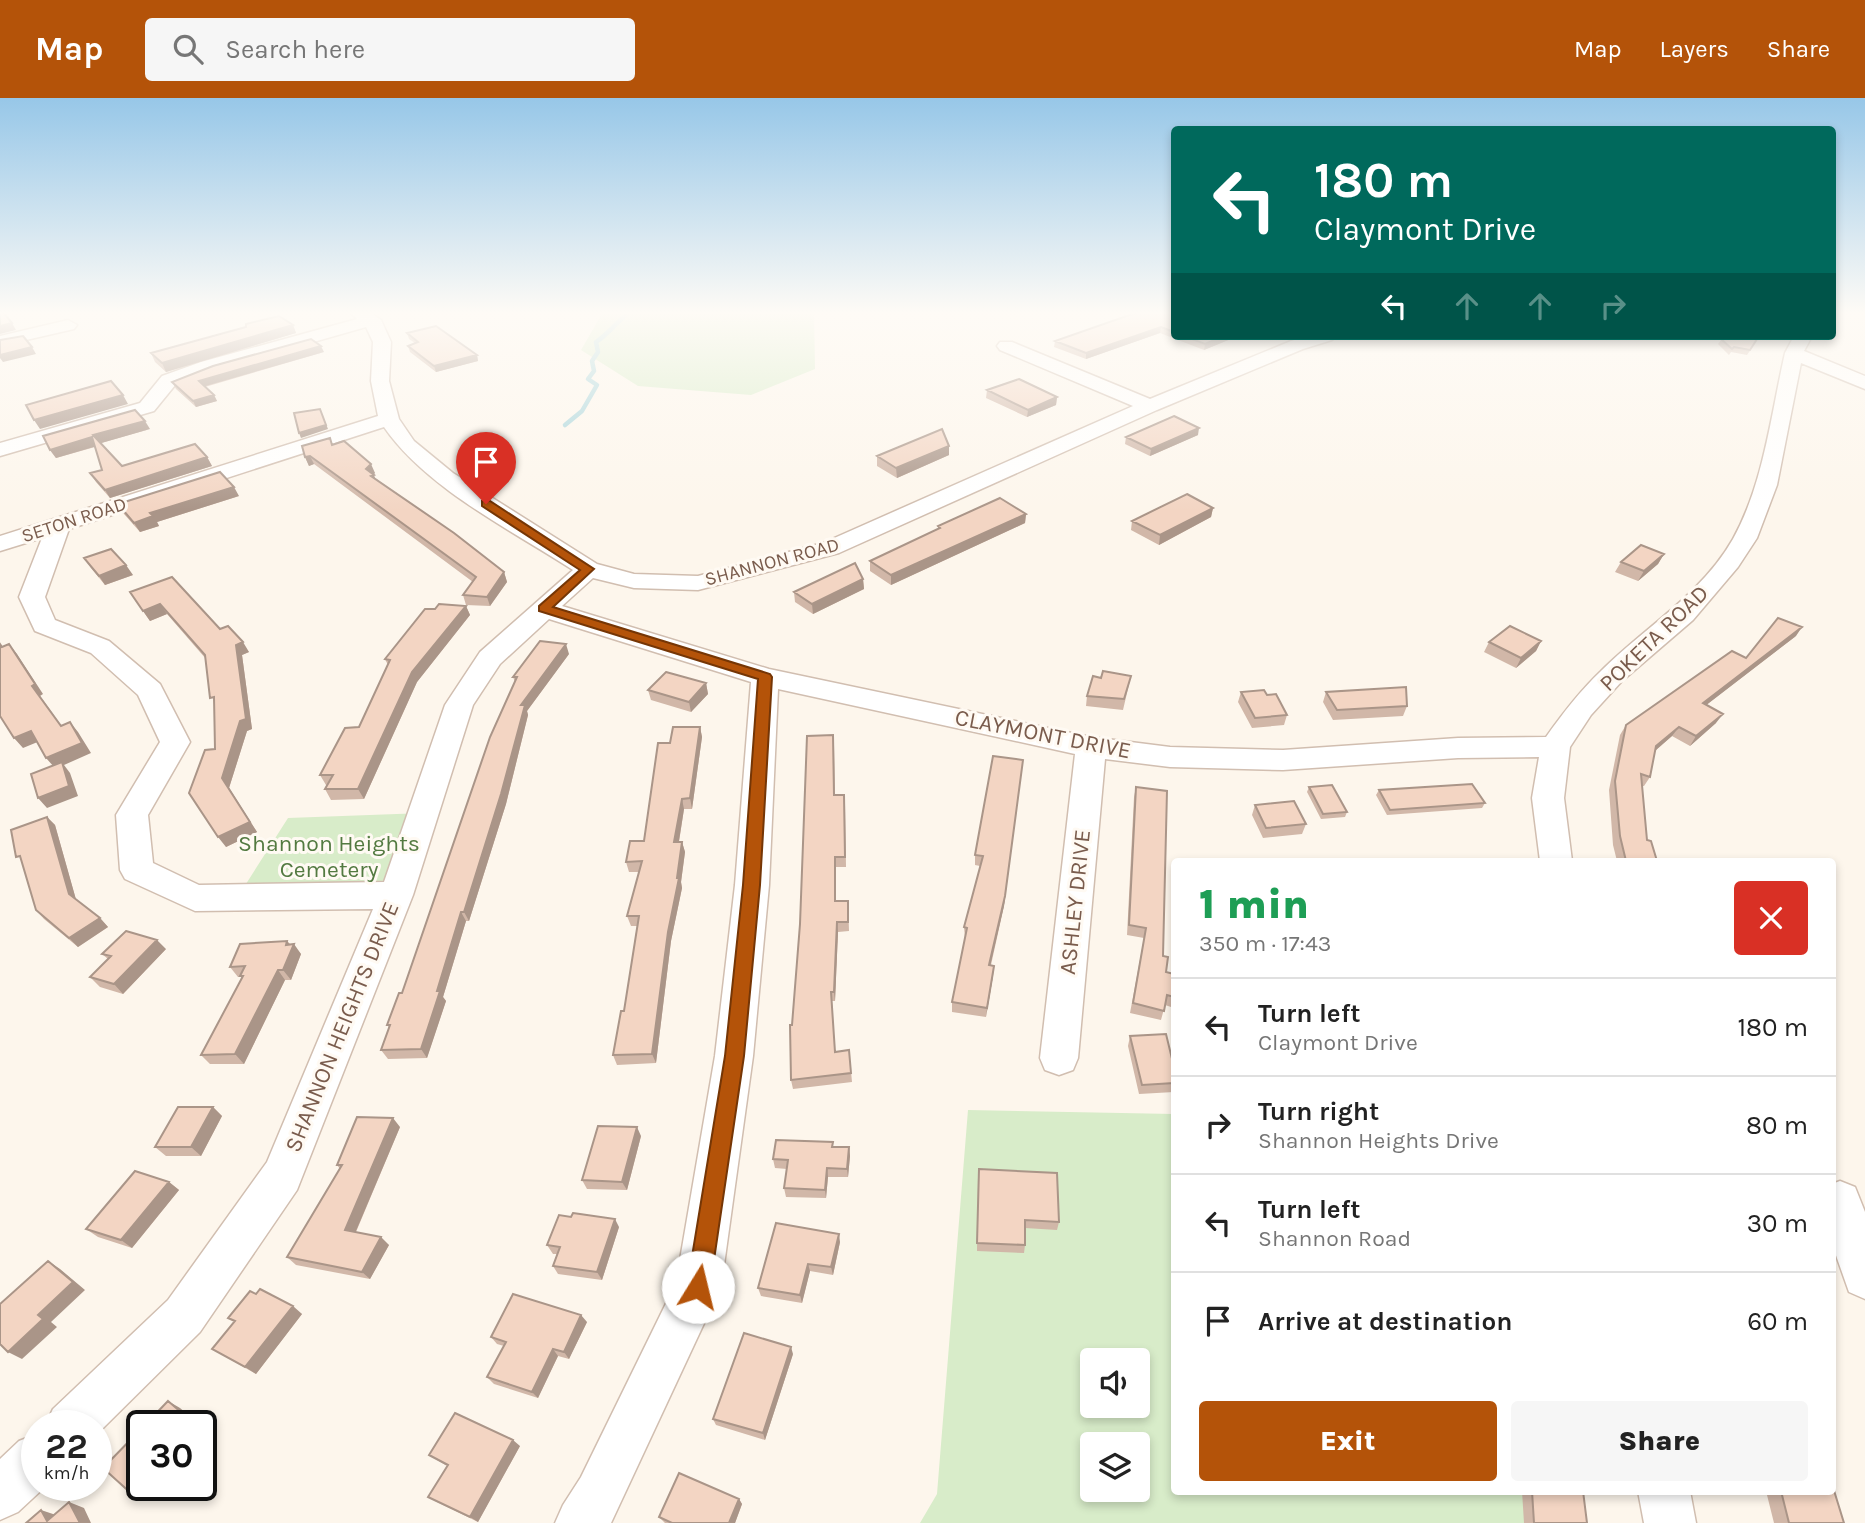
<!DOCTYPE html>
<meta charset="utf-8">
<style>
:root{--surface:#fff;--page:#f6f6f6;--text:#222;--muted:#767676;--line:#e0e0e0;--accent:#b45309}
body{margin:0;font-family:Karla,sans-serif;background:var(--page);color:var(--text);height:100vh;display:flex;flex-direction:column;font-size:26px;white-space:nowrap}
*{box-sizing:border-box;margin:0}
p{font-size:23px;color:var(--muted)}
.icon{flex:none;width:38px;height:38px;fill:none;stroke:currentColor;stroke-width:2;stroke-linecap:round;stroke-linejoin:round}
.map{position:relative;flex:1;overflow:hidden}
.details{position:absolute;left:1171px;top:760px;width:665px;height:637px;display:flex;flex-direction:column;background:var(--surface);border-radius:7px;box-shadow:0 4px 10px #0003}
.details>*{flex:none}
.guide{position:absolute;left:1171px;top:28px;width:665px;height:214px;border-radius:7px;box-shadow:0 4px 10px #0003;background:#00695c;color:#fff;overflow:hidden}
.controls{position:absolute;left:1080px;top:1250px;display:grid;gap:14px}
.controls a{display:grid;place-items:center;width:70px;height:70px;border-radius:7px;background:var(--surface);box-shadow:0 4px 10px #0003;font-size:35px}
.speed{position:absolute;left:21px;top:1312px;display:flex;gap:14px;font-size:35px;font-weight:700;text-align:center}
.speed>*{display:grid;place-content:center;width:91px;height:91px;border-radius:50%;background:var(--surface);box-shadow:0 4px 10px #0003;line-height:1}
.speed small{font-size:18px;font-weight:400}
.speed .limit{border:4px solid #111;border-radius:10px;background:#fff;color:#111}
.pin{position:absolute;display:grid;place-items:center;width:60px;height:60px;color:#fff;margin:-72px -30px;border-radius:50% 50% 50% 0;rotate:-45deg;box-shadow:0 0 7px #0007}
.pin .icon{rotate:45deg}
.me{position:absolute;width:77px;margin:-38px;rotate:9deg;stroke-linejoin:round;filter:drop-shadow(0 0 5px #0008)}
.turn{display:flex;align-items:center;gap:24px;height:147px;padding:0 28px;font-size:32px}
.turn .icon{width:91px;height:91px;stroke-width:2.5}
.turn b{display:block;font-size:49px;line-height:60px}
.lanes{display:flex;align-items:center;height:66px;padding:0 28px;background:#0003;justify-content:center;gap:35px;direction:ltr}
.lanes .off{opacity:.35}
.round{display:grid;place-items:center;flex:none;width:74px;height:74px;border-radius:7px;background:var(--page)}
.headline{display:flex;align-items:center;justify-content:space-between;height:119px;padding:0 28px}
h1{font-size:42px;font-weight:800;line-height:52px;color:#1e9e55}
.cta{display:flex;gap:14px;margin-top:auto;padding:14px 28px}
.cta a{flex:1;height:80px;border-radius:7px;background:var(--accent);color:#fff;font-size:28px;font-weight:800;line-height:80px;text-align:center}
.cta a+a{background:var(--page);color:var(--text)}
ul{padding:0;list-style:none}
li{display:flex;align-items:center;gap:21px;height:98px;padding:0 28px;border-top:2px solid var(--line)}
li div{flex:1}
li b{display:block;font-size:26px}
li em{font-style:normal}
header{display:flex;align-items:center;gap:42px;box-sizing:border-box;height:98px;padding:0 35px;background:var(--accent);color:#fff}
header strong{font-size:33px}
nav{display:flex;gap:38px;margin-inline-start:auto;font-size:24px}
.search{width:490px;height:63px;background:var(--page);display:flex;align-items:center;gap:18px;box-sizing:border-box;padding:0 24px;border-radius:7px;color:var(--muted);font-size:26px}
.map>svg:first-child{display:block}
</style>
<header>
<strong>Map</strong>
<div class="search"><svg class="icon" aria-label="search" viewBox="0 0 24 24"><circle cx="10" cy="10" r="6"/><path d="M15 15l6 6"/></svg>Search here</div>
<nav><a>Map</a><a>Layers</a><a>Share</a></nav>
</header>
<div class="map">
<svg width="1865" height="1425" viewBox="0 0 1865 1425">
<rect width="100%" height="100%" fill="#fdf6ec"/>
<!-- green -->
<path fill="#d8ecc9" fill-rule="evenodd" d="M603,214H814L815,271L751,297L638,288L581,252Z
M424,715L396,797L237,800L288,720Z
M968,1012L1174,1016V1393H1535L1540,1425H920L937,1396ZM1092,1262H1138V1307H1092ZM1092,1346H1138V1391H1092Z"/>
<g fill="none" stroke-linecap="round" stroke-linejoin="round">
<!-- stream -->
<path stroke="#a5d3da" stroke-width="4.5" d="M565,327L582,313L597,287L588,281L594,273L592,263L598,254L596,244C608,236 615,226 626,217L625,214"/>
<defs>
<path id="minor" d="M350,214H370L381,222L391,244L389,283L399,321L414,343L453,375L597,466L634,476L698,478L823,445L1133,308L1000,252L997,248L1000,244H1012L1150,301L1291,243L1308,238H1335L1332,242L1303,251L1157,312L839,455L698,492L634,490L593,480L562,508L769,571L1091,639L1170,649L1283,652L1458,640L1546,639C1563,615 1580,593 1601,573C1645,529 1701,497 1733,441C1764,385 1771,316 1785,255L1794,238H1812L1804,253L1865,278V291L1801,265L1777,387L1757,440L1738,469L1693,522L1622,583L1591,617L1570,649L1564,700L1572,763H1540L1532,700L1539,659L1458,660L1283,672L1170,669L1105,661L1078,960L1073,972L1059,977L1045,972L1040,960L1075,656L778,591L769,787L753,958L721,1189L611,1425H555L563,1407L581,1379L676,1185L715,958L735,787L751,584L549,521L500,566L473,607L413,797L297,1092L200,1234L96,1337V1328H45L53,1311L168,1202L267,1064L373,811L195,813L125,781L120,772L116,717L160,644L138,597L91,555L35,533L19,499L42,440L0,453V438L378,318L371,283L373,244L366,229L215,272L176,286L154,313L0,358V345L140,305L162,278L201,264L357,221ZM384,329C426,390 511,432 573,472L480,554L445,607L384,784L199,787L153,765L148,717L190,644L160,586L109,543L55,522L45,499L69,431Z
M68,222L77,227L74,231L0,248V238Z
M1840,1083L1855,1089L1865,1114V1201L1849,1194L1832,1146V1086Z
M37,1336V1388H46L18,1414L0,1422V1361L19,1343Z
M1638,1393H1690L1696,1425H1644Z"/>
</defs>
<!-- minor casing -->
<use href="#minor" stroke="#d1beb0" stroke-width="3"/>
<!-- minor -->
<use href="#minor" fill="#fff" fill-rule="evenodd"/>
</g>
<!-- wall -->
<path fill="#d1b7a8" d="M1174,214V238H1238L1204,252L1160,235L1086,261L1054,249L1055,243Z
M293,227L296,235L166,274L155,264L151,255L246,229Z
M407,235L477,257L478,263L436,274L410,254L408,248L415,245L409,241Z
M1724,238H1760L1747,257L1731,254L1729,257L1718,246Z
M324,254L205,289L214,297L217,303L196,309L176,291L172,284Z
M987,292L1057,299L1056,307L1027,319L986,300Z
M150,331L101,345L122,368L207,359L212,368L110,400L96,384L90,375L102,372L95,349L56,360L50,352Z
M1198,337L1150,358L1125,346L1126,339Z
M333,347L375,375L373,377L375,380L504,474L507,484L490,508L466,507L463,497L473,484L314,366L309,368L305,359Z
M949,348V357L897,380L877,368V358Z
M239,398L157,424L159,428L140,434L124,416L118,406Z
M1213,410L1211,419L1159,447L1131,432L1132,423Z
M1026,416L1025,425L891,487L870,473V463L938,431V428Z
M1664,456L1658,466L1638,483L1615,474L1621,464Z
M84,460L133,477L105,487L91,470Z
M863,481L864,491L813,516L795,504L794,494Z
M130,494L220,531L249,554L242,557L252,631L247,633L229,690L257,734L226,749L215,651L214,606L206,561L167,516L150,523Z
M466,508L470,517L417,584L364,701L331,702L325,691L328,687H326L320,677L359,629L388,567L385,561L435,511Z
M1796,538L1706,607L1716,625L1690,648L1672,638L1655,653L1650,679L1644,688H1642L1647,742L1657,763H1617L1613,747L1609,692L1620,637L1626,627L1746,560Z
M1541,543L1536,553L1516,570L1484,554L1489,544Z
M569,556L527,613L528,617L506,706L469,823H466L443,899L446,903L427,960L388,961L381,952L389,929L387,927L402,895L515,584L513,579Z
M1131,578L1123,612L1086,608L1087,598L1101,580Z
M706,585L708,596L691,614L651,602L648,592Z
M1241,594L1267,597L1287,617L1284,627L1252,630L1238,604Z
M1326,594L1407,608L1403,618L1333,622L1323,604Z
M700,629L702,639L692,711H684L679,744H682L685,754L681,784L682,790L671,843L656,965L617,967L613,957L624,913L637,828H631L627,818L639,774H629L626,764L644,743L670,645Z
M834,647L835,697L845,706L846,769H836V803H848L849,833L838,834L835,903H832L835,954L849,952L852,984L793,991L791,982L792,927Z
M1023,662L1004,808L991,867L993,878L986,919L952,914V904L965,840L964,829L980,768L975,767V757Z
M1136,689L1163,858L1166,874L1174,876V910L1165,907L1161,922L1130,915L1144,840L1127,837L1134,699Z
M1309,689L1347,714L1345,719L1321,721L1307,694Z
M1379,692L1485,705L1482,710L1387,717L1376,697Z
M1255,707L1306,726L1302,736L1263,740L1252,717Z
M47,719L55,727L76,802L100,820L108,829L78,849L44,821L36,812Z
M287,843L301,856L291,882H285L244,966H210L201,957L242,880L241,879H238L230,869Z
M166,851L123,896L100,889L90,879L108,861L102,856Z
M1130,938L1174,969V994L1139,996L1128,948Z
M213,1009L222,1018L201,1058H166L155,1049Z
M400,1029L356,1134L389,1147L370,1181L296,1167L287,1159L340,1071L337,1067Z
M641,1038L627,1092L587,1091L582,1082Z
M833,1044V1049H849L850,1058L848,1079H828L826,1100L786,1099L784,1090L787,1071L775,1070L773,1061Z
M978,1080L1059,1124L1057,1132L1025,1130V1147L1024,1155L977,1153Z
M169,1084L179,1092L132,1150L98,1139L86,1131Z
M619,1129L602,1182L558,1176L553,1168L557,1156H553L547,1147Z
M840,1144L833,1177L810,1173L802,1205L761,1198L758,1190Z
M256,1196L302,1216L256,1276L212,1251L234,1224L228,1220Z
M587,1224L569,1261L558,1258L538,1300L494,1286L487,1279L504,1248L497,1246L491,1239Z
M793,1256L765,1342L716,1327L713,1321Z
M520,1348L478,1424L437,1404L428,1399L447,1368L429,1357Z
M1522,1393H1583L1587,1425H1524Z
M1766,1393H1832L1844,1425H1774Z
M739,1401L742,1406L735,1425H665L659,1419Z"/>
<!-- shaded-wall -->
<path fill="#aa9588" d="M12,225L16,232L0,236V228Z
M293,227L296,235L166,274L162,265Z
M1161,229L1160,235L1086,261V255Z
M1224,238H1238L1204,252L1205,246Z
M321,248L324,254L202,289L199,283Z
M32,249L36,256L3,264L0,260V257Z
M477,257L478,263L436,274L434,268Z
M123,297L128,306L40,331L34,322Z
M214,297L217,303L196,309L193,303Z
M1057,299L1056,307L1027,319L1028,312Z
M320,311L328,331L301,340L299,335Z
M145,323L150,331L98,346L93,337Z
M1199,330L1198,337L1150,358L1151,351Z
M92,339L97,348L56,360L50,352Z
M949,348V357L897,380L896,370Z
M310,358L314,366L309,368L305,359Z
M207,359L212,368L110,400L105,392Z
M371,366L375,375L372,378L374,377L377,386L366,371Z
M234,389L239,398L157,424L159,428L140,434L134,425L150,415Z
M1213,410L1211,419L1159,447L1160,437Z
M1026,416L1025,425L891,487V477Z
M1664,456L1658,466L1638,483L1644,473Z
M126,467L133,477L105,487L99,478Z
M504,474L507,484L490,508L487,499Z
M863,481L864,491L813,516L812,506Z
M160,506L167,516L150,523L143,513Z
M466,508L470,517L417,584L364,701L358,691L412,574Z
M1802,529L1796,538L1696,615L1703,605Z
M1541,543L1536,553L1516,570L1521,560Z
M243,544L249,554L242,557L252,631L247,633L229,690L257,734L226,749L218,739L222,680L236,547Z
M9,546L17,556L43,596L40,598L69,638L32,588Z
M566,546L569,556L527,613L528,617L506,706L469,823L464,814L521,607Z
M706,585L708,596L691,614L689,604Z
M1723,616L1716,625L1690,648L1696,638Z
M70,624L78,634L91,655L64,667L70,675L78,698L47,710L38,700L55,670L46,660Z
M700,629L702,639L692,711L690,700Z
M1679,629L1672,638L1649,658L1656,648Z
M31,633L40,643L23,650L14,640Z
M1023,662L1004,808L988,877L989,867Z
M682,701L684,711L677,755L674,744Z
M47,719L55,727L77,805L69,796Z
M682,744L685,754L681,784L682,790L671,843L656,965L652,956L668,834Z
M835,759L836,769V813L835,803Z
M461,814L466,823L443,899L446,903L427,960L421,951L437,893Z
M100,820L108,829L78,849L69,840Z
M837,824L838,834L835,903L834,894Z
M157,842L166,851L123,896L114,886Z
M287,843L292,850L294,846L301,856L291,882L283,872L286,847Z
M994,868L993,878L986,919L987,910Z
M278,872L285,882L244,966L235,956Z
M213,1009L222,1018L201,1058L191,1049Z
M393,1020L400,1029L353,1140L345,1132Z
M637,1029L641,1038L627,1092L622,1084Z
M849,1049L850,1058L848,1079L847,1071Z
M827,1070L828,1079L826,1100L825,1092Z
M169,1084L179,1092L132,1150L121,1142Z
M615,1121L619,1129L602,1182L597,1174Z
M839,1136L840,1144L833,1177L831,1169Z
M381,1139L389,1147L370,1181L362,1174Z
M48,1163L60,1171L85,1192L51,1224L57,1229L22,1261L8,1254L38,1217Z
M808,1166L810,1173L802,1205L800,1197Z
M293,1208L302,1216L256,1276L245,1269Z
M581,1217L587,1224L569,1261L564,1254Z
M791,1249L793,1256L765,1342L763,1335Z
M553,1251L558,1258L538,1300L532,1294Z
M168,1303L180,1310L201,1328H197Z
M201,1328L209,1335L201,1343Z
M513,1342L520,1348L478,1424L470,1419Z
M142,1388H160L146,1403L133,1397Z
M739,1401L742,1406L735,1425H729Z
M69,1404L84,1410L91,1425H80Z
M41,1412L56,1417L47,1423Z"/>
<!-- building -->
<path fill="#f3d5c3" stroke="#aa9588" stroke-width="2" d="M3,214L12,225L0,228V215Z
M1138,214H1174V234L1161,229L1086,255L1055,243Z
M279,218L293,227L162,265L151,255L246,229V226Z
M436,228L477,257L434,268L408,248L418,244L407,235Z
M23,238L32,249L0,257V242Z
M1184,238H1224L1205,246Z
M1724,238H1759L1750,252L1734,249L1732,251L1721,241Z
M311,241L321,248L199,283L214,297L193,303L172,284L213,268Z
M1019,281L1057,299L1028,312L987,292Z
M111,283L123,297L34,322L26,307Z
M320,311L326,327L299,335L294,315Z
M135,312L145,323L93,337L122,368L195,346L207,359L105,392L90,375L102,372L92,339L50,352L43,338Z
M1174,318L1199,330L1151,351L1126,339Z
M942,331L949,348L896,370L877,358Z
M330,340L332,347L344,343L371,366L366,371L374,377L371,378L454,435L504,474L487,499L463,497L476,479L310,358L305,359L302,348Z
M220,374L234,389L150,415L153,418L134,425L118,406Z
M1187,396L1213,410L1160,437L1132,423Z
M1000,400L1026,416L891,477L870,463L940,430L938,428Z
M1641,447L1664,456L1644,473L1621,464Z
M111,451L126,467L99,478L84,460Z
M855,465L863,481L812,506L794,494Z
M172,479L220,531L228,528L243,544L236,547L246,621L240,623L222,680L250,724L218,739L189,695L205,652L215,651L214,599L210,600L205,557L160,506L143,513L130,494Z
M439,506L466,508L412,574L358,691H325L333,677H320L345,630L359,629L390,562L385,561L425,511H435Z
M1778,520L1802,529L1703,605L1723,616L1696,638L1679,629L1656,648L1650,679L1641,676L1647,742L1651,743L1657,763H1626L1620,738L1615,683L1626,627L1732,553L1746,560Z
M1510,528L1541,543L1521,560L1489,544Z
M540,543L566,546L521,607H525L501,696L464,814H461L437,893H440L421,951L381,952L390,927H387L399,895H402L490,639L517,579H513Z
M0,546L2,549L9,546L35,586L32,588L61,628L70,624L82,645L46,660L31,633L14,640L0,618Z
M1103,573L1131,578L1124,601L1087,598L1093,578L1101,580Z
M666,574L706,585L689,604L648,592Z
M1406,589L1407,608L1337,612L1326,594Z
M1264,592L1267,597L1276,596L1287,617L1255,620L1241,594Z
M673,629H700L690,700L682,701L674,744H682L677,780H679L668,834L652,956L613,957L621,913H624L639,818H627L642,763L626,764L630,743H644L658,645H670Z
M833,637L834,697H844L845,759H835V803H848V824H837L834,894H831L835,954L849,952L851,975L791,982L790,927H792L800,826L807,638Z
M993,658L1023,662L1005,798L989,867L994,868L987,910L952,904L967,830L964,829L983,758L975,757Z
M62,664L69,688L38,700L31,676Z
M1472,686L1485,705L1390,712L1379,692Z
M1332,687L1347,714L1323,716L1309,689Z
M1136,689L1167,693L1163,858L1168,859L1166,874L1174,876V899L1167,897L1164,913L1133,905L1146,830L1129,827Z
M1294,703L1306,726L1266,730L1255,707Z
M47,719L69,796L100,820L69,840L36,812L20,758L16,759L11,732Z
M126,833L157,842L114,886L90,879L111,858L102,856Z
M287,843L286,847L294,846L283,872H278L235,956L201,957L243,878H240L245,868L230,869L240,846Z
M1166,936L1174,969V985L1142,987L1130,938Z
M178,1009H213L191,1049H155Z
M357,1019L393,1020L345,1132L381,1139L362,1174L287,1159L342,1067H337Z
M598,1028L637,1029L622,1084L582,1082Z
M776,1042L833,1044L832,1049H849L847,1071L827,1070L825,1092L784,1090L788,1062L773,1061Z
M979,1071L1057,1075L1059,1124L1025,1122V1147L977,1145Z
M135,1073L169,1084L121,1142L86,1131Z
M573,1115L615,1121L597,1174L553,1168L560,1149L547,1147L559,1117L571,1119Z
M776,1125L839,1136L831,1169L808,1166L800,1197L758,1190Z
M48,1163L73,1184L38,1217L43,1221L8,1254L0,1246V1206Z
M260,1191L293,1208L245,1269L212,1251L235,1223L228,1220L250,1193L256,1196Z
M513,1196L581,1217L564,1254L553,1251L532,1294L487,1279L506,1244L491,1239Z
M744,1235L791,1249L763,1335L713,1321Z
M168,1303L197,1328H144Z
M455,1315L513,1342L470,1419L428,1399L448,1367L429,1357Z
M142,1330V1388L133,1397L103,1370Z
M679,1375L739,1401L729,1425H672L659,1419Z
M1832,1386L1844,1425H1789L1781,1393H1832Z
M1532,1393H1583L1587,1425H1534Z
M69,1404L80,1425H26L41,1412L47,1423Z"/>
<!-- sky -->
<linearGradient id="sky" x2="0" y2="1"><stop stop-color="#97c7e8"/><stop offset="0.52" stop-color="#fefbf6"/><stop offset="1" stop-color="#fefbf6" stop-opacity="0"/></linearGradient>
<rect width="1865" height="413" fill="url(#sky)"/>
<!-- route -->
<path fill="#b45309" stroke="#753606" stroke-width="2" d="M482,403H490L594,471L553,509L770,576L772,579L760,787L744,958L710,1189L706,1197L698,1201L690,1197L687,1189L725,958L743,787L758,581L539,513V508L580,472L482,408Z"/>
<g text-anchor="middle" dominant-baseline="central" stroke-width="6" stroke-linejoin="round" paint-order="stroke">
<!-- far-street labels -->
<g font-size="19" fill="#7a5c4d" stroke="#fffaf3">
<text transform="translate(74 422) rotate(-18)">SETON ROAD</text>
<text transform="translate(772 464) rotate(-15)">SHANNON ROAD</text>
</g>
<!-- street labels -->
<g font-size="23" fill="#7a5c4d" stroke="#fffaf3">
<text transform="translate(1654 540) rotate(-44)">POKETA ROAD</text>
<text transform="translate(1043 636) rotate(11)">CLAYMONT DRIVE</text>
<text transform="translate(1075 804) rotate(-84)">ASHLEY DRIVE</text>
<text transform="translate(342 929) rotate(-68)">SHANNON HEIGHTS DRIVE</text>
</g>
<!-- park labels -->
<g font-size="23" fill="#537a41" stroke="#fffaf3">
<text x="329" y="745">Shannon Heights<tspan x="329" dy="26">Cemetery</tspan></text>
</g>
</g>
</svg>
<div class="controls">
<a><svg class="icon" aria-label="sound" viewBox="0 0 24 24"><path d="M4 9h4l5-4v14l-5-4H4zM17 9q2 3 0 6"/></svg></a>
<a><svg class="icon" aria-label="layers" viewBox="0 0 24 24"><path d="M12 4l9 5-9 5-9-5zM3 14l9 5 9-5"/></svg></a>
</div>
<div class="speed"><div>22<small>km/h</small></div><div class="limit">30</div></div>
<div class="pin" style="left:486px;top:406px;background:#d93025"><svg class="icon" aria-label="arrive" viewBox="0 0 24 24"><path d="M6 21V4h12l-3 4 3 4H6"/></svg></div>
<svg class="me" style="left:698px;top:1189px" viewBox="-20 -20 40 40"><circle r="19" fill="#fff"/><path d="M0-13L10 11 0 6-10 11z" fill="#b45309"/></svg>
<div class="guide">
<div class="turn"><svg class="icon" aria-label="left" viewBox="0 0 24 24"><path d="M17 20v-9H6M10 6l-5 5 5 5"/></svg><div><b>180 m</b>Claymont Drive</div></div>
<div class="lanes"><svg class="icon" aria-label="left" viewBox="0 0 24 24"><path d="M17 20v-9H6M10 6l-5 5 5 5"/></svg><svg class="icon off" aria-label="ahead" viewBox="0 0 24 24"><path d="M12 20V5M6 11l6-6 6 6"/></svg><svg class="icon off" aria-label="ahead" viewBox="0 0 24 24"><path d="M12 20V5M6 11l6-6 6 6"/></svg><svg class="icon off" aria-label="right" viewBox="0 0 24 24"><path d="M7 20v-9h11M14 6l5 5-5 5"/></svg></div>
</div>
<section class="details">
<div class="headline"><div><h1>1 min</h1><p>350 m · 17:43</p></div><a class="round" style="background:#d93025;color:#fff"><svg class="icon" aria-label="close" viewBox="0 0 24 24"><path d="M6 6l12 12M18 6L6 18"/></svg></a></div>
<ul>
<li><svg class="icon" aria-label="left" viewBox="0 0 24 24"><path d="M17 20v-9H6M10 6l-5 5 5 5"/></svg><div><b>Turn left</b><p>Claymont Drive</p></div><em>180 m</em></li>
<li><svg class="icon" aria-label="right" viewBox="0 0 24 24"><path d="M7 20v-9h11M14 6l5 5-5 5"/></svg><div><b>Turn right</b><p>Shannon Heights Drive</p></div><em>80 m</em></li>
<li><svg class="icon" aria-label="left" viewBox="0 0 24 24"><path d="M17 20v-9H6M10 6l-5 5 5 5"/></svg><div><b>Turn left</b><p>Shannon Road</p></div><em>30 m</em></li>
<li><svg class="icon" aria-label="arrive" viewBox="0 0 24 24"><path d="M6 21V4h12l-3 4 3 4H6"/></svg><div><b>Arrive at destination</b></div><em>60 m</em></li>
</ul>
<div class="cta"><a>Exit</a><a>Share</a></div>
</section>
</div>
